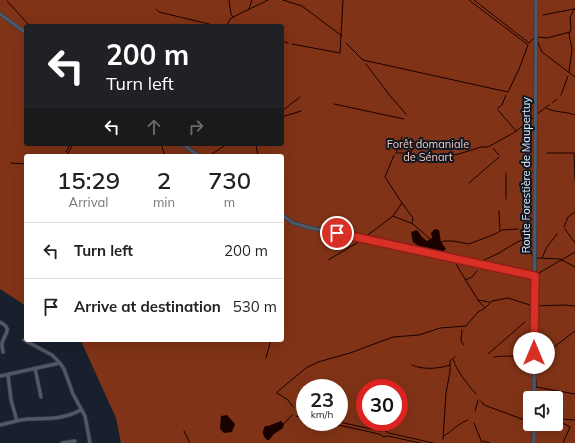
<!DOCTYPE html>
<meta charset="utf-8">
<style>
:root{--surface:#fff;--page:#f6f6f6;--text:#222;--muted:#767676;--line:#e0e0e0}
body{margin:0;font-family:Mulish,sans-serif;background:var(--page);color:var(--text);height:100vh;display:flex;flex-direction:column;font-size:15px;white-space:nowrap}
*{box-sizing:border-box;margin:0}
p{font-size:13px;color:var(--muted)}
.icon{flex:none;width:22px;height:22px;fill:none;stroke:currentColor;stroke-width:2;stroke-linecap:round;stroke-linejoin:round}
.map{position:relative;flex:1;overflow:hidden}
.drawer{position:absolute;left:24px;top:154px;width:260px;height:188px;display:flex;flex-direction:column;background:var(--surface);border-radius:4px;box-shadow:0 4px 16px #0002}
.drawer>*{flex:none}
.guide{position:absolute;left:24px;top:24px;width:260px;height:122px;border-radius:4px;box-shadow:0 4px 16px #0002;background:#202124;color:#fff;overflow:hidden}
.buttons{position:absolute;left:523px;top:391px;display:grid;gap:8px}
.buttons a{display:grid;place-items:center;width:40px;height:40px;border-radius:4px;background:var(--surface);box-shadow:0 4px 16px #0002;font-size:20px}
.speed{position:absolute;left:296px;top:379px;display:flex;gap:8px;font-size:20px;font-weight:700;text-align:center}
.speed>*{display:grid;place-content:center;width:52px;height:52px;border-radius:50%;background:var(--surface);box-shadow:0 4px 16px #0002;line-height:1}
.speed small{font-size:10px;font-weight:400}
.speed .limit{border:6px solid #d22;background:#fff;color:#111}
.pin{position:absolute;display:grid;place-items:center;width:34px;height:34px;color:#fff;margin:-17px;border:2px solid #fff;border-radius:50%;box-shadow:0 1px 4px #0007}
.me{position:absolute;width:44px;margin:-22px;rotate:0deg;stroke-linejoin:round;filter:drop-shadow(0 0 3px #0008)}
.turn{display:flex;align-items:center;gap:14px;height:84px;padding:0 16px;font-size:18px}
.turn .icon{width:52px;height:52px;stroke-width:2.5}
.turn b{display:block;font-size:28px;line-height:34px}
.lanes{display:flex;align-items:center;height:38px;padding:0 16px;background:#0003;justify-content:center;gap:20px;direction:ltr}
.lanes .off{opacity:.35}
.eta{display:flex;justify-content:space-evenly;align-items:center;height:68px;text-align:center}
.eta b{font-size:24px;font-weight:600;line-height:28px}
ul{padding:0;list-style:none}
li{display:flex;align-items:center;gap:12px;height:56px;padding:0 16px;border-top:1px solid var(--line)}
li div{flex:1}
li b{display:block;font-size:15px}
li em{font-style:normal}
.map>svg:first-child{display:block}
</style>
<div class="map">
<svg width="575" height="443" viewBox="0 0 575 443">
<rect width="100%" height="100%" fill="#18202d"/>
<!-- forest -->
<path fill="#803316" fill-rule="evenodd" d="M0,0H575V443H121L116,418L81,341L79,340H282V156H26V306L0,289ZM26,26H282V144H26ZM305,388H339V422H305ZM365,388H399V422H365ZM530,398H556V424H530Z"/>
<!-- water -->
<path fill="#1b0000" d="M435,229L439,230L441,242L446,249L441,252L420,247L413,242L411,232L417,230L422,237L427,241L432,238L431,233Z
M227,415L235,424L232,432L224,433L220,429L221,416Z
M281,421L284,424L283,428L274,434L269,440H267C262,435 262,432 265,426H268Z"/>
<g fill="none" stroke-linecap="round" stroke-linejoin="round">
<!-- stream -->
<path stroke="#1b0000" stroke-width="1" d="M229,0L231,14L233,17
M283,0L302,6L342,36
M474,0L529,43L534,38
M7,1L30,26
M156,9L159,12L217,26
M249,9L252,0
M543,15L574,9
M226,26L231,18L268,0
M570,32L547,38L537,37C537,43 540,47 542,52L575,77
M282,41L288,43
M346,43L363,60L508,92L519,69L528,45L469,0
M292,44L340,53L343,0
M366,64L391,97L406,114
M569,72L572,49L569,34L571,29L570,17L575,8
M561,95L568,76
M552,103L557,99
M334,104L404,119
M498,108L502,105L506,95
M546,108C555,113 565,111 575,115
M498,110L516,131
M282,111L300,97
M537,114L549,105
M282,117L301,111
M402,137L396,153H411L421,157H439L459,154L481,147H488L515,132L534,117
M401,141L409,145
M161,144L165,156
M256,144L258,156
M493,148L499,155
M66,152L70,144
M411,153L412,148
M547,153H574L575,181
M67,155L73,144
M63,156L64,155
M209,156L227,144
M11,163L26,164
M506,173V199
M469,183L499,157
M402,203L413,218L412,223
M499,211L500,230
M393,216L413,224L430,239
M308,226L351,235
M564,227L568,217L575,212
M565,229L575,243
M521,234L523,240
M365,237L393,216L402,203L385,177L394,155
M375,240L442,254L446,253
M441,242L444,241H453L469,244L495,234L502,230L518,229
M443,250L446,253L459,257L480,262L499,253L517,242L523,240L533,256
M537,258L560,259L575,267
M542,258L547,247L557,234
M328,260L362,240
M456,264L478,300L484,307
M539,273L575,252
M465,280L472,277L477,271
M478,300L489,302
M536,306L564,305L575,306
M462,330L461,341L464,345
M488,354L525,322
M455,356L453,359C456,370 468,385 476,394
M494,357C507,355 519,357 532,357
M541,357L575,331
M266,358L271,340
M412,365C424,370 438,369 450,365
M536,371L537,368L535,363L537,361
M536,380V387L575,394
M481,401L484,405L530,422
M293,407L288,400L277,393V392L306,368L318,362L350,353L393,337L419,335L440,328L466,326L478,312L485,308L492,301L508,298L533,306
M475,411L478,400
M298,413L305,414
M296,416L305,418
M561,419L575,420
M559,421L570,427L563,443
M325,422L379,434L384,437L388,436L420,443
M339,422L381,431L384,430L389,433L433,443
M474,423L482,443
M284,424L292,415
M184,431L190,443
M444,436C453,430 459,423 468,420
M443,439L446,393L450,372V361L452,359
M483,441L490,443"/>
<defs>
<path id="minor" d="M0,14L26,33
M182,144L199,156
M282,215L293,223L307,227L535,276
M0,322C15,330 2,335 2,345C2,348 3,350 3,352
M24,340L52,355L60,363L64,369L73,394L85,416L90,443
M35,368L41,397
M8,375L11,400L17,421
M0,376L60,363
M534,398L536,0
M0,425C9,423 19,420 28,419C49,418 62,420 81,410
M62,443L75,441
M534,443V424"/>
</defs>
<!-- minor casing -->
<use href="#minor" stroke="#363b46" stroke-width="4.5"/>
<!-- minor -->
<use href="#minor" stroke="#505968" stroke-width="3"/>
</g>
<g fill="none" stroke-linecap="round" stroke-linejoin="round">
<defs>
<path id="route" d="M337,233L535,276L534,353"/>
</defs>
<!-- route casing -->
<use href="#route" stroke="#8d1f18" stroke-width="10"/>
<!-- route -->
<use href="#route" stroke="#d93025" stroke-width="7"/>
</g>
<g text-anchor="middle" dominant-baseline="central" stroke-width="4" stroke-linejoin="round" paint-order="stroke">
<!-- park labels -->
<g font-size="11" fill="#f9cbbb" stroke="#0f1723">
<text x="428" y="144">Forêt domaniale<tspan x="428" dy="13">de Sénart</tspan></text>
</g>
<!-- street labels -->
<g font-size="11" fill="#e5eaf3" stroke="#0f1723">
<text transform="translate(526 175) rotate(-90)">Route Forestière de Maupertuy</text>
</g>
</g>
</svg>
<div class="buttons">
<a><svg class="icon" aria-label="sound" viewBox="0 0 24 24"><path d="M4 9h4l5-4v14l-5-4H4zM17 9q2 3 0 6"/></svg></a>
</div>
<div class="speed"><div>23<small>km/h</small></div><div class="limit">30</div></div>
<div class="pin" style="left:337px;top:233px;background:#d93025"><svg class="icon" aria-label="arrive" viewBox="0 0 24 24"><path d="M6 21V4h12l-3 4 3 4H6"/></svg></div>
<svg class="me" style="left:534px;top:353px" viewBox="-20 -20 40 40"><circle r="19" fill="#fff"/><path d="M0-13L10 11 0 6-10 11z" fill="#d93025"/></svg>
<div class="guide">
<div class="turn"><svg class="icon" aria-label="left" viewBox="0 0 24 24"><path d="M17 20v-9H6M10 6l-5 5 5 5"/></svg><div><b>200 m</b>Turn left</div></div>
<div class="lanes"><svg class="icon" aria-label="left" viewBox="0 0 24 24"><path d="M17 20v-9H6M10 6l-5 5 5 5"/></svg><svg class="icon off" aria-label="ahead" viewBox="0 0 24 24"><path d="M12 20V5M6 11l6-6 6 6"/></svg><svg class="icon off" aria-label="right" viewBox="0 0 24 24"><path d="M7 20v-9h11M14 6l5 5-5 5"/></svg></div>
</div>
<section class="drawer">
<div class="eta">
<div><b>15:29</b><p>Arrival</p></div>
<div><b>2</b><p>min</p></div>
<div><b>730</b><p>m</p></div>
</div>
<ul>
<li><svg class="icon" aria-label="left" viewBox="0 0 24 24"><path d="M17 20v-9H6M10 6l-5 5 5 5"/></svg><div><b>Turn left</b></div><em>200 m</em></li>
<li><svg class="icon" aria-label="arrive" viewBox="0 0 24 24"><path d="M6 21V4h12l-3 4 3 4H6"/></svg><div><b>Arrive at destination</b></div><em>530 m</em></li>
</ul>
</section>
</div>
